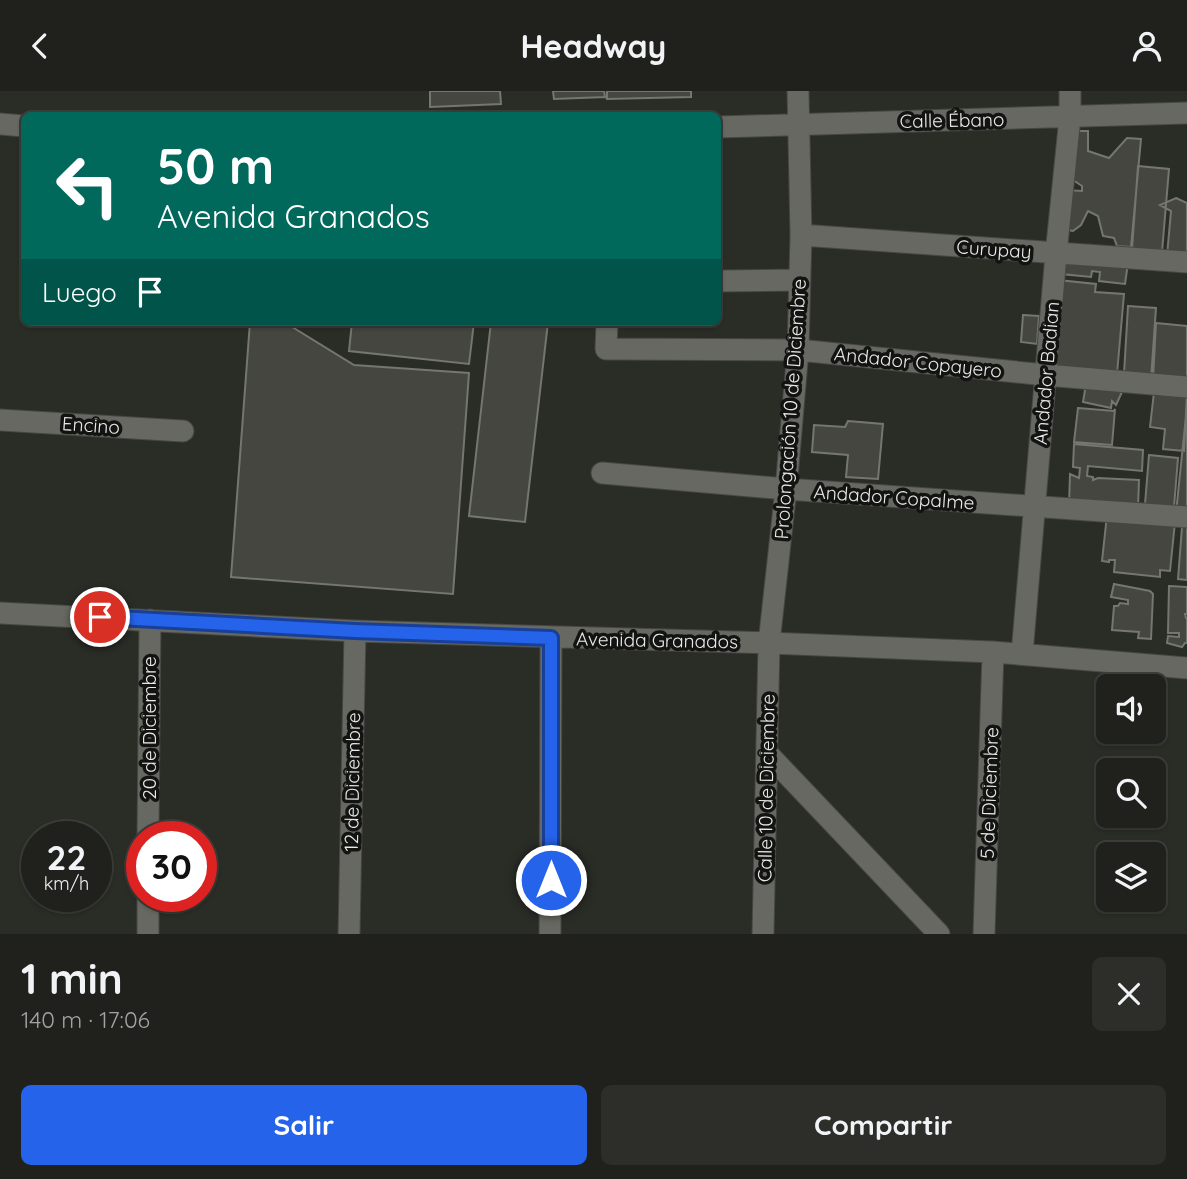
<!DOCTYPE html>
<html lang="es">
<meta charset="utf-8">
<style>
:root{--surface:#20211c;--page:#2d2e29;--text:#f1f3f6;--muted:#a2a3a3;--line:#3d3e3b;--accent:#2563eb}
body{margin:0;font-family:Quicksand,sans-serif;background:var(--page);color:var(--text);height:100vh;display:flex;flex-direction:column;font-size:26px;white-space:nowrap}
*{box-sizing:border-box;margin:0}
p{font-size:23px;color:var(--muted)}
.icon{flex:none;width:38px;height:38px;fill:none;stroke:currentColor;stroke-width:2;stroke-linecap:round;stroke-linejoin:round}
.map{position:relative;height:843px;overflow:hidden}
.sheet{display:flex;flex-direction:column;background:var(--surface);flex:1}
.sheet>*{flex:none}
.top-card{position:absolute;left:21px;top:21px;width:700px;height:214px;border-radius:10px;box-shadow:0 2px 5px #0004,0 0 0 2px var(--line);background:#00695c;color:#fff;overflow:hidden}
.buttons{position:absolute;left:1096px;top:583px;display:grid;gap:14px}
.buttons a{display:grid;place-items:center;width:70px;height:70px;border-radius:10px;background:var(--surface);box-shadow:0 2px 5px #0004,0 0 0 2px var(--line);font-size:35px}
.speed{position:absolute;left:21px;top:730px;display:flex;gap:14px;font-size:35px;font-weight:700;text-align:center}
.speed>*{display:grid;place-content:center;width:91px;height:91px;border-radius:50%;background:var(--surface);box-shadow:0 2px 5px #0004,0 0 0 2px var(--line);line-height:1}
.speed small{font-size:18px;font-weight:400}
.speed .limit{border:10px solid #d22;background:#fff;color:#111}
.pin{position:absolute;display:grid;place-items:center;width:60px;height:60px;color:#fff;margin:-30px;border:4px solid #fff;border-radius:50%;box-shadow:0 2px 7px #0007}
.me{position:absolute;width:77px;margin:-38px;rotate:0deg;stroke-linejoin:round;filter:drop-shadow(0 0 5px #0008)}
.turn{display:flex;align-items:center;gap:24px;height:147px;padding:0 21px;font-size:32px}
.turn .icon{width:91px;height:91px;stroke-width:2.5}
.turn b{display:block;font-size:49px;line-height:60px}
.then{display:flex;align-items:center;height:66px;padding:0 21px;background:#0003;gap:14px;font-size:26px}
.round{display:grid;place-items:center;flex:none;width:74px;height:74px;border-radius:10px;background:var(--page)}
.head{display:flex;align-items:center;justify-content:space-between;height:119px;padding:0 21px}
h1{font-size:42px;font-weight:700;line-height:52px}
.action{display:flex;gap:14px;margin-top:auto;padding:14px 21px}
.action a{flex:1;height:80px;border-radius:10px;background:var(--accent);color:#fff;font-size:28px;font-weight:700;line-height:80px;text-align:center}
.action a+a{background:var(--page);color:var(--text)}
header{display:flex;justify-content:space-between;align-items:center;height:91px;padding:0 21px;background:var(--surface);font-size:32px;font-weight:700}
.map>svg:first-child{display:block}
</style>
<header><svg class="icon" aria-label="back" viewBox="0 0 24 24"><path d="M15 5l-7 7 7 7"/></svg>Headway<svg class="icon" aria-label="person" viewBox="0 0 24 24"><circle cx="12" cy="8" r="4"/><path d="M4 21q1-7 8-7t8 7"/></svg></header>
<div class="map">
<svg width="1187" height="843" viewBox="0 0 1187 843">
<rect width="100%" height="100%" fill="#2a2c26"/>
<!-- building -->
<path fill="#454640" stroke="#74766f" stroke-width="2" d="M430,0H500L501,13L430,16Z
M553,0H604L605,6L554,8Z
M607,0H691V6L607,8Z
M1074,40H1088V60L1109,67L1127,47L1141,48L1131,156L1117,155L1114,147L1103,145L1098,125L1088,120L1081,134L1073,140L1062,138L1066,99L1082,100V95L1073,89Z
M1138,75L1169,78L1162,161L1132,158Z
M1176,107L1187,112V166L1167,165L1171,120L1160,114Z
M1063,164L1128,172L1125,193L1099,190L1100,181L1092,180L1091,186L1061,183Z
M1058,189L1096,193L1095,201L1124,203L1117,283L1055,277Z
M1128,215L1156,217L1151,288L1124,283Z
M1023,224L1039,225L1037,253L1021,251Z
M250,231H284L354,274L469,282L453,503L231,486Z
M352,231H474L469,273L349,260Z
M491,231H548L525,431L469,425Z
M1156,232L1187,235V291L1153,288Z
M1086,293L1122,301L1116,314L1112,310L1111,317L1083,311Z
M1154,301L1187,303L1184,360L1163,358L1165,338L1150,336Z
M1187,315V423L1176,422Z
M1078,317L1114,320L1115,318L1112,354L1074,351Z
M848,330L883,333L878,388L846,386L848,364L812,361L814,334L845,336Z
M1074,353L1143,359L1142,380L1088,375L1087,385L1093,386V389L1098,387L1139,389L1138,417L1069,414L1070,383L1079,387L1080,377L1073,376Z
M1149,364L1178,367L1174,416L1145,413Z
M1107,424L1175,431L1170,480L1160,479V486L1114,481L1115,469H1109V471L1102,470Z
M1182,436H1187V489L1178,488Z
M1114,493L1150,500L1153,503L1151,548L1138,547L1139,541L1112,539L1114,515H1118L1120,512L1128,513V509L1111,506Z
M1169,495L1187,496V523H1185L1186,527H1187V552H1185L1182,556L1167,552L1168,545L1179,546V542H1168Z"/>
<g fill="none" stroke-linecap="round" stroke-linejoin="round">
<defs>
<path id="street" d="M0,33L24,35
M718,36L1187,22
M801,144L1187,171
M718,190L800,189
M607,231L606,258L798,259L1046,284L1187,296
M0,329L183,340
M602,382L786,398L1187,426
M0,522L355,540L769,552L993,561L1187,577
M1022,563L1056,163L1070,26V0
M767,662L939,843
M148,746L150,529
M148,843V805
M349,843L355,540
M550,843L551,546
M763,843L769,552L786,398L798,259L801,144L798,0
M984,843L993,561"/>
</defs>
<!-- street casing -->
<use href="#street" stroke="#464743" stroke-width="23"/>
<!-- street -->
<use href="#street" stroke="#666861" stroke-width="21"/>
</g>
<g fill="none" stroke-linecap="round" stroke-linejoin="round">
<defs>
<path id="route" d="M100,526L355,540L551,547V789"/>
</defs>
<!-- route casing -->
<use href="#route" stroke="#184099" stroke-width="18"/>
<!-- route -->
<use href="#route" stroke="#2563eb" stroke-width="12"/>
</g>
<g text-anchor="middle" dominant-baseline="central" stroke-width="7" stroke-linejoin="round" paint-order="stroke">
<!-- street labels -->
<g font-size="19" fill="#e9eae6" stroke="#131411">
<text transform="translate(952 29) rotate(-1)">Calle Ébano</text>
<text transform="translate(994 158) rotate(4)">Curupay</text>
<text transform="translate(918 271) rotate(6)">Andador Copayero</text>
<text transform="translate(1046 282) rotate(-85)">Andador Badian</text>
<text transform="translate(790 318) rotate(-86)">Prolongación 10 de Diciembre</text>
<text transform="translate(91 334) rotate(4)">Encino</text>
<text transform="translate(894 406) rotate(4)">Andador Copalme</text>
<text transform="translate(657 549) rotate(1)">Avenida Granados</text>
<text transform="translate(149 637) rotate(-90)">20 de Diciembre</text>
<text transform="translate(352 691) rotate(-89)">12 de Diciembre</text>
<text transform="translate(766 697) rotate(-89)">Calle 10 de Diciembre</text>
<text transform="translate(989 702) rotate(-88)">5 de Diciembre</text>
</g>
</g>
</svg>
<div class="buttons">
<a><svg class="icon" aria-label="sound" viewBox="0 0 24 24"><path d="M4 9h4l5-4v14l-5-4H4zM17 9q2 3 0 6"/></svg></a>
<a><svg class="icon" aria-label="search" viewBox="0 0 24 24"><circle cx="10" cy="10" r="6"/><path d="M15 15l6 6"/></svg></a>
<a><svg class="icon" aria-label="layers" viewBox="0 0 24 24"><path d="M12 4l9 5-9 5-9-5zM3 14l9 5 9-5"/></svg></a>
</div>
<div class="speed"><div>22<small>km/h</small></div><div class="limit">30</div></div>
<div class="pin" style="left:100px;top:526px;background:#d93025"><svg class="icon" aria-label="arrive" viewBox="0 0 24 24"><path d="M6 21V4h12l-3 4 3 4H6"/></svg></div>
<svg class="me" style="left:551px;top:789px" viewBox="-20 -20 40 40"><circle r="17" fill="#2563eb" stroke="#fff" stroke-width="3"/><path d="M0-11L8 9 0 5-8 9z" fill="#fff"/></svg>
<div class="top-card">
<div class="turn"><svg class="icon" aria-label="left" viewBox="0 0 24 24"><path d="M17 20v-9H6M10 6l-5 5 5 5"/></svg><div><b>50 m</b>Avenida Granados</div></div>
<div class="then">Luego<svg class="icon" aria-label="arrive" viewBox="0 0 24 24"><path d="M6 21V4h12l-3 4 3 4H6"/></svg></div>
</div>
</div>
<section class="sheet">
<div class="head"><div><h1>1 min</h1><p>140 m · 17:06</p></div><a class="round"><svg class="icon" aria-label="close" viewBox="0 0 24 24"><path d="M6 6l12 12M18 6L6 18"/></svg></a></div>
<div class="action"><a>Salir</a><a>Compartir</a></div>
</section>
